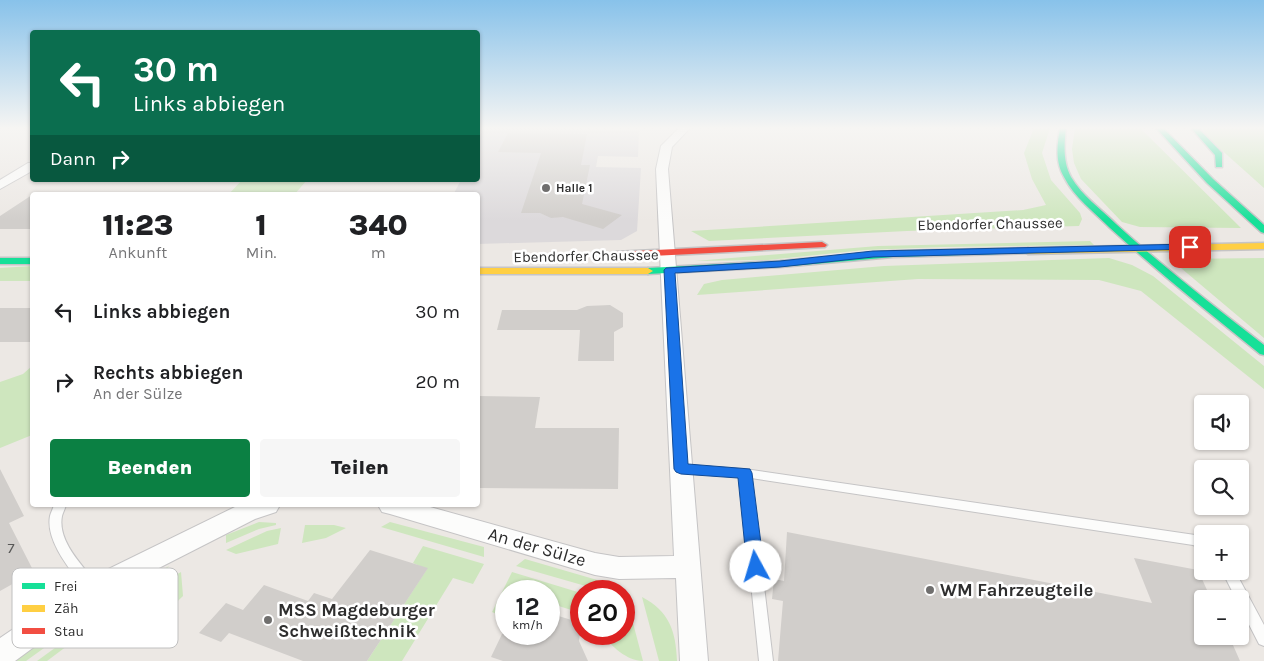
<!DOCTYPE html>
<html lang="de">
<meta charset="utf-8">
<style>
:root{--surface:#fff;--page:#f6f6f6;--text:#202124;--muted:#757577;--accent:#0b8043}
body{margin:0;font-family:Karla,sans-serif;background:var(--page);color:var(--text);height:100vh;display:flex;flex-direction:column;font-size:19px;white-space:nowrap}
*{box-sizing:border-box;margin:0}
p{font-size:16px;color:var(--muted)}
.icon{flex:none;width:28px;height:28px;fill:none;stroke:currentColor;stroke-width:2;stroke-linecap:round;stroke-linejoin:round}
.map{position:relative;flex:1;overflow:hidden}
.side{position:absolute;left:30px;top:192px;width:450px;height:315px;display:flex;flex-direction:column;background:var(--surface);border-radius:5px;box-shadow:0 1px 4px #0004}
.side>*{flex:none}
.top-card{position:absolute;left:30px;top:30px;width:450px;height:152px;border-radius:5px;box-shadow:0 1px 4px #0004;background:#0b6e4f;color:#fff;overflow:hidden}
.controls{position:absolute;left:1194px;top:395px;display:grid;gap:10px}
.controls a{display:grid;place-items:center;width:55px;height:55px;border-radius:5px;background:var(--surface);box-shadow:0 1px 4px #0004;font-size:25px}
.speed{position:absolute;left:495px;top:580px;display:flex;gap:10px;font-size:25px;font-weight:700;text-align:center}
.speed>*{display:grid;place-content:center;width:65px;height:65px;border-radius:50%;background:var(--surface);box-shadow:0 1px 4px #0004;line-height:1}
.speed small{font-size:12px;font-weight:400}
.speed .limit{border:8px solid #d22;background:#fff;color:#111}
.pin{position:absolute;display:grid;place-items:center;width:42px;height:42px;color:#fff;margin:-21px;border-radius:10px;box-shadow:0 2px 8px #0006}
.me{position:absolute;width:55px;margin:-28px;rotate:354deg;stroke-linejoin:round;filter:drop-shadow(0 0 4px #0008)}
.turn{display:flex;align-items:center;gap:18px;height:105px;padding:0 20px;font-size:22px}
.turn .icon{width:65px;height:65px;stroke-width:2.5}
.turn b{display:block;font-size:35px;line-height:42px}
.then{display:flex;align-items:center;height:48px;padding:0 20px;background:#0003;gap:10px;font-size:19px}
.eta{display:flex;justify-content:space-evenly;align-items:center;height:85px;text-align:center}
.eta b{font-size:30px;font-weight:800;line-height:35px}
.primary-button{display:flex;gap:10px;margin-top:auto;padding:10px 20px}
.primary-button a{flex:1;height:58px;border-radius:5px;background:var(--accent);color:#fff;font-size:20px;font-weight:800;line-height:58px;text-align:center}
.primary-button a+a{background:var(--page);color:var(--text)}
ul{padding:0;list-style:none}
li{display:flex;align-items:center;gap:15px;height:70px;padding:0 20px}
li div{flex:1}
li b{display:block;font-size:19px}
li em{font-style:normal}
.map>svg:first-child{display:block}
</style>
<div class="map">
<svg width="1264" height="661" viewBox="0 0 1264 661">
<rect width="100%" height="100%" fill="#ece8e4"/>
<!-- industrial -->
<path fill="#dcd9db" d="M484,128L639,130L638,157L598,156L596,167L641,168L637,231L621,240L478,244V195H453L461,180H478V139Z"/>
<!-- green -->
<path fill="#cee6be" d="M1034,128H1050L1042,153L1051,180L1080,213L1082,219L1079,226L907,231L709,241L691,231L1023,210L1046,205L1032,179L1024,153Z
M1075,128H1140L1241,228L1140,227L1122,222L1081,179L1074,163L1072,149Z
M1202,128H1264V188L1207,137Z
M242,180H307L294,195H228Z
M1090,241L1094,245L945,247L865,250L768,260L695,261L878,246Z
M1109,258L1132,265L1153,276L1264,366V389L1141,291L1099,280L918,279L697,295L704,284L722,280L884,266Z
M1264,258V338L1175,263V259Z
M32,266V281H0V268Z
M32,366V435L0,448V382L23,374Z
M259,522L276,523V525L259,529L226,543V535Z
M390,522L484,547V557L381,527Z
M305,525H334L346,528L326,538L302,543Z
M281,528L278,544L236,554L226,550L267,531Z
M423,546L484,564L473,584L453,578L402,661H367L427,569L413,563Z
M525,559L611,584L589,587L516,566Z
M169,566L156,581L83,620L26,661H15L61,626Z
M181,572L183,596L151,627L141,629L113,616L83,634L47,661H37L81,629Z
M512,572L581,593V613L549,603V591H506V606L501,616L492,612Z
M642,597C669,611 676,631 677,661H659Z
M624,618L633,623L643,661C627,661 611,646 602,634H624Z"/>
<!-- building -->
<path fill="#d1cecb" d="M508,133L587,134L581,165H590L582,204L622,215L603,229L563,217L551,218L540,213H521L541,153L498,152Z
M32,195V229H0V216Z
M610,305L623,313V327L614,332V361H578L580,330H497L502,310H577L587,306Z
M0,308H32V342H0Z
M478,396L540,397L535,428H619L618,489L478,488Z
M0,469L24,516L9,523L34,572L0,591Z
M787,532L1152,603L1134,558L1198,570L1211,599H1202V636H1229L1240,661H778L783,601L772,599L774,579L784,581Z
M370,550L428,568L367,661H303L229,633L221,642L199,633L226,603L243,610L264,585L308,601L314,593L332,599Z
M549,613L581,623L579,641L588,661H503L491,657L502,634H549Z"/>
<g fill="none" stroke-linecap="round" stroke-linejoin="round">
<defs>
<path id="lane" d="M681,465L745,469L1195,535L1202,538V549L1193,545L751,478L773,661H759L740,477L681,473L677,472L675,469L677,466Z
M54,505H66C65,509 63,512 62,516C57,541 83,566 97,584L99,588L97,592L92,594L87,592C73,573 45,542 50,516C51,512 53,509 54,505Z
M1222,571H1235L1264,625V646L1259,644L1240,607V599H1236Z"/>
<path id="street" d="M679,128H690L672,147L668,169L708,661H680L676,578L619,579L595,575L390,514L382,512L378,505H423L595,553L619,557L674,556L656,169L661,146Z
M28,163H32V171L0,189V180Z
M239,505H280L276,512L255,519L102,597L15,661H0V638L84,581Z"/>
<path id="fast" d="M1060,128H1066C1064,145 1063,162 1071,177C1082,196 1101,209 1116,224C1163,267 1214,306 1264,345V355L1260,354C1209,313 1158,272 1110,228C1094,212 1074,197 1064,177C1055,162 1057,145 1060,128Z
M1156,128H1163L1213,179L1264,225V233L1261,232L1207,183Z
M1191,128H1198L1222,153V167H1216L1215,155Z
M1028,248L1033,251L1031,253L893,257L780,267L648,274L643,271L648,268L780,261L893,251Z
M0,258H32V264H0Z"/>
<path id="slow" d="M1264,243V249L1028,254L1023,251L1028,248Z
M478,268H648L653,271L648,274H478Z"/>
<path id="jam" d="M822,242L827,245L825,247L614,258L609,255L614,252Z"/>
</defs>
<!-- lane casing -->
<use href="#lane" stroke="#c5c4c5" stroke-width="2"/>
<!-- street casing -->
<use href="#street" stroke="#c5c4c5" stroke-width="2"/>
<!-- fast casing -->
<use href="#fast" stroke="#c5c4c5" stroke-width="3"/>
<!-- slow casing -->
<use href="#slow" stroke="#c5c4c5" stroke-width="3"/>
<!-- jam casing -->
<use href="#jam" stroke="#c5c4c5" stroke-width="3"/>
<!-- lane -->
<use href="#lane" fill="#fcfcfb" fill-rule="evenodd"/>
<!-- street -->
<use href="#street" fill="#fcfcfb" fill-rule="evenodd"/>
<!-- fast -->
<use href="#fast" fill="#16e098" fill-rule="evenodd"/>
<!-- slow -->
<use href="#slow" fill="#ffcf43" fill-rule="evenodd"/>
<!-- jam -->
<use href="#jam" fill="#f24e42" fill-rule="evenodd"/>
</g>
<!-- sky -->
<linearGradient id="sky" x2="0" y2="1"><stop stop-color="#88c2ea"/><stop offset="0.58" stop-color="#f6f5f3"/><stop offset="1" stop-color="#f6f5f3" stop-opacity="0"/></linearGradient>
<rect width="1264" height="221" fill="url(#sky)"/>
<!-- route -->
<path fill="#1a73e8" stroke="#114b97" d="M1190,244L1195,247L1194,249L873,257L780,267L675,273L688,464L750,469L752,473L764,567L761,572L756,574L750,572L747,567L738,478L681,474L676,472L674,469L664,270L666,268L780,261L873,251Z"/>
<!-- markers -->
<g fill="#706f6e" stroke="#fff" stroke-width="2">
<circle cx="546" cy="188" r="5"/>
<circle cx="930" cy="590" r="5"/>
<circle cx="268" cy="620" r="5"/>
</g>
<g text-anchor="middle" dominant-baseline="central" stroke-width="5" stroke-linejoin="round" paint-order="stroke">
<!-- far-poi labels -->
<g font-size="12" font-weight="bold" fill="#2e2e2e" stroke="#fff" text-anchor="start">
<text x="556" y="188">Halle 1</text>
</g>
<!-- street labels -->
<g font-size="15" fill="#2e2e2e" stroke="#fff">
<text transform="translate(990 224) rotate(-1)">Ebendorfer Chaussee</text>
<text transform="translate(586 256) rotate(-1)">Ebendorfer Chaussee</text>
</g>
<!-- near-number labels -->
<g font-size="15" fill="#585857">
<text x="11" y="548">7</text>
</g>
<!-- near-street labels -->
<g font-size="18" fill="#2e2e2e" stroke="#fff">
<text transform="translate(537 547) rotate(16)">An der Sülze</text>
</g>
<!-- near-poi labels -->
<g font-size="18" font-weight="bold" fill="#2e2e2e" stroke="#fff" text-anchor="start">
<text x="940" y="590">WM Fahrzeugteile</text>
<text x="278" y="610">MSS Magdeburger<tspan x="278" dy="21">Schweißtechnik</tspan></text>
</g>
</g>
<!-- legend -->
<rect x="12" y="568" width="166" height="80" rx="8" fill="#fff" stroke="#c0c0c0" stroke-width="1"/>
<rect x="22" y="583" width="23" height="6" fill="#16e098"/>
<rect x="22" y="605" width="23" height="7" fill="#ffcf43"/>
<rect x="22" y="628" width="23" height="6" fill="#f24e42"/>
<g font-size="14" fill="#2e2e2e">
<text x="54" y="591">Frei</text>
<text x="54" y="613">Zäh</text>
<text x="54" y="636">Stau</text>
</g>
</svg>
<div class="controls">
<a><svg class="icon" aria-label="sound" viewBox="0 0 24 24"><path d="M4 9h4l5-4v14l-5-4H4zM17 9q2 3 0 6"/></svg></a>
<a><svg class="icon" aria-label="search" viewBox="0 0 24 24"><circle cx="10" cy="10" r="6"/><path d="M15 15l6 6"/></svg></a>
<a>+</a>
<a>−</a>
</div>
<div class="speed"><div>12<small>km/h</small></div><div class="limit">20</div></div>
<div class="pin" style="left:1190px;top:247px;background:#d93025"><svg class="icon" aria-label="arrive" viewBox="0 0 24 24"><path d="M6 21V4h12l-3 4 3 4H6"/></svg></div>
<svg class="me" style="left:756px;top:567px" viewBox="-20 -20 40 40"><circle r="19" fill="#fff"/><path d="M0-13L10 11 0 6-10 11z" fill="#1a73e8"/></svg>
<div class="top-card">
<div class="turn"><svg class="icon" aria-label="left" viewBox="0 0 24 24"><path d="M17 20v-9H6M10 6l-5 5 5 5"/></svg><div><b>30 m</b>Links abbiegen</div></div>
<div class="then">Dann<svg class="icon" aria-label="right" viewBox="0 0 24 24"><path d="M7 20v-9h11M14 6l5 5-5 5"/></svg></div>
</div>
<section class="side">
<div class="eta">
<div><b>11:23</b><p>Ankunft</p></div>
<div><b>1</b><p>Min.</p></div>
<div><b>340</b><p>m</p></div>
</div>
<ul>
<li><svg class="icon" aria-label="left" viewBox="0 0 24 24"><path d="M17 20v-9H6M10 6l-5 5 5 5"/></svg><div><b>Links abbiegen</b></div><em>30 m</em></li>
<li><svg class="icon" aria-label="right" viewBox="0 0 24 24"><path d="M7 20v-9h11M14 6l5 5-5 5"/></svg><div><b>Rechts abbiegen</b><p>An der Sülze</p></div><em>20 m</em></li>
</ul>
<div class="primary-button"><a>Beenden</a><a>Teilen</a></div>
</section>
</div>
